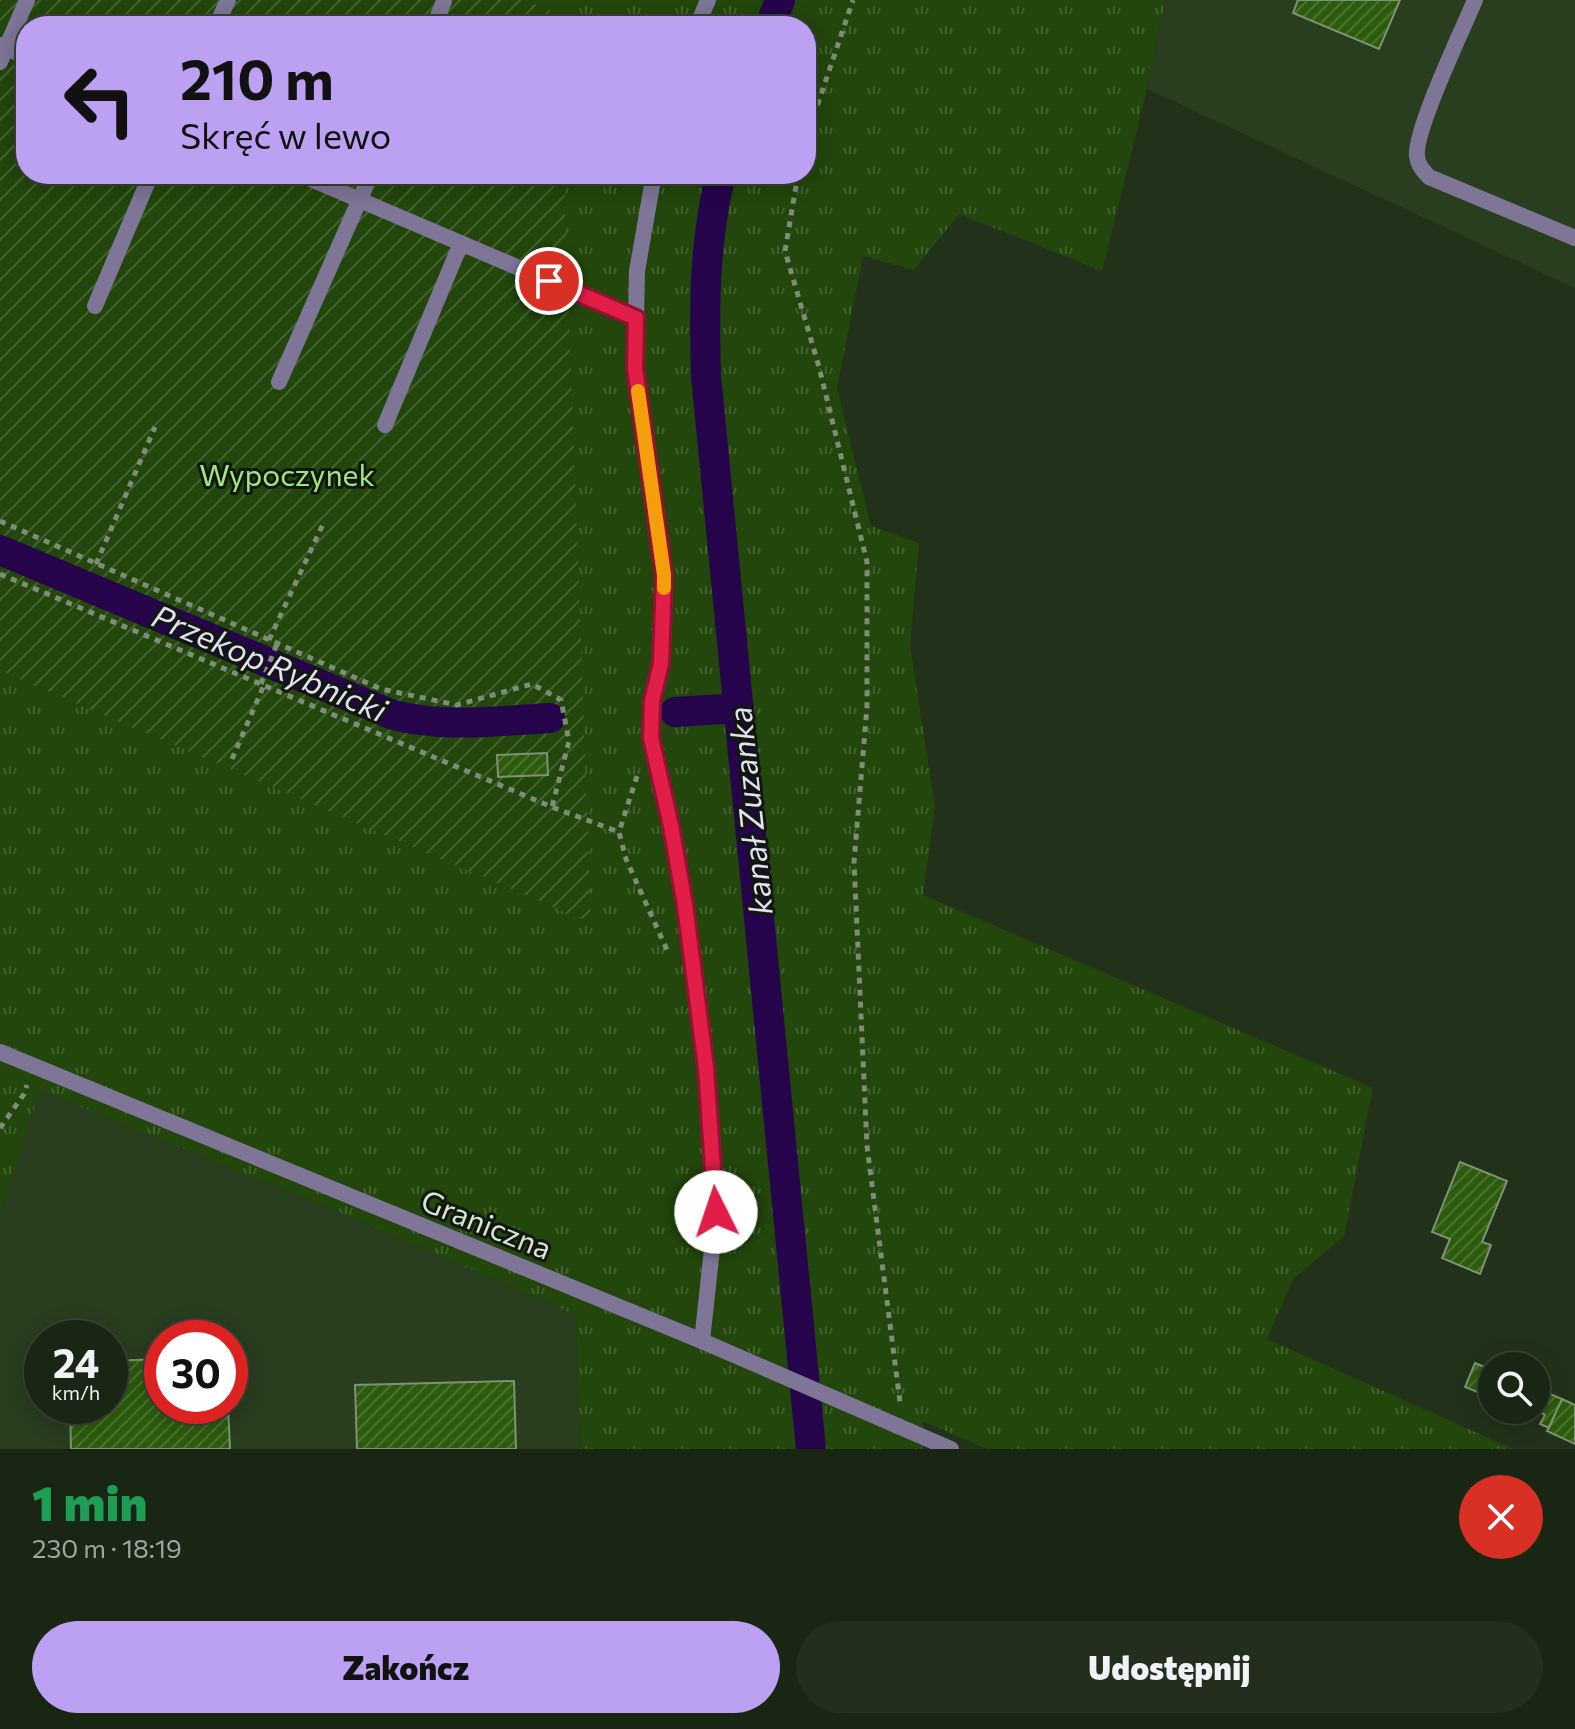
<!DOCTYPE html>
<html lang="pl">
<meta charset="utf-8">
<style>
:root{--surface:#1a2614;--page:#232e1d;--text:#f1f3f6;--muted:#9fa5a0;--line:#384334;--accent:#bca0f2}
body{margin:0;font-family:Commissioner,sans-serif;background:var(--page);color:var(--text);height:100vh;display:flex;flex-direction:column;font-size:30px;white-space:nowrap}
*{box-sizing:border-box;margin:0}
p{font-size:26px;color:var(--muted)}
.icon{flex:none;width:44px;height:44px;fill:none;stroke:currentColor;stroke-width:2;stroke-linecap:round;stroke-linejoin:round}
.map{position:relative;height:1449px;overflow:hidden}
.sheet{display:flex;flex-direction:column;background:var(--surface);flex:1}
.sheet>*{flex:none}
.guide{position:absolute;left:16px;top:16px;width:800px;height:168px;border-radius:32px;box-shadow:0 4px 20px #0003,0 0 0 2px var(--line);background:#bca0f2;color:#111;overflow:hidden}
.controls{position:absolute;left:1478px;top:1352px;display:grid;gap:16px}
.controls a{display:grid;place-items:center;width:72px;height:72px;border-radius:50%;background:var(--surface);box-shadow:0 4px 20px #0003,0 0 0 2px var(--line);font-size:40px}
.speed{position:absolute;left:24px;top:1320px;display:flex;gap:16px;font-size:40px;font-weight:700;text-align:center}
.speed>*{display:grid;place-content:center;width:104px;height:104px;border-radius:50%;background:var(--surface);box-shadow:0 4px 20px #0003,0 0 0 2px var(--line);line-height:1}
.speed small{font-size:20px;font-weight:400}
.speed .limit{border:12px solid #d22;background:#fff;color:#111}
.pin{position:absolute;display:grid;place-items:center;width:68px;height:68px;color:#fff;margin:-34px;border:4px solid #fff;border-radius:50%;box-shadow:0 2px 8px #0007}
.me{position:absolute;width:88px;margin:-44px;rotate:356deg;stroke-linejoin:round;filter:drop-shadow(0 0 6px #0008)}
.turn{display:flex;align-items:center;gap:28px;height:168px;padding:0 32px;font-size:36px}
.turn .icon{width:104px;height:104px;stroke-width:2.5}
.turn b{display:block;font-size:56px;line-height:68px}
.round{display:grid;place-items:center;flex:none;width:84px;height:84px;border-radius:42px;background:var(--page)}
.headline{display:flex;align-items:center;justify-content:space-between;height:136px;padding:0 32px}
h1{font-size:48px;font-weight:800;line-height:60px;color:#1e9e55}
.action{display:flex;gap:16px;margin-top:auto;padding:16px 32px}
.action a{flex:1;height:92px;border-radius:48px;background:var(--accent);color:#111;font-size:32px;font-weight:800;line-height:92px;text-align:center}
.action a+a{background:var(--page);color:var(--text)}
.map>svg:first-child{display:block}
</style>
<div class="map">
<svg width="1575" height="1449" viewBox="0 0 1575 1449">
<defs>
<pattern id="grass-tufts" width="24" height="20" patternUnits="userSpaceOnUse" patternTransform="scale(2)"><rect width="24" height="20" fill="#22460b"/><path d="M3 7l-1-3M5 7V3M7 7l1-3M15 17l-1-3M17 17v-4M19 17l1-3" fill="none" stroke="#42612e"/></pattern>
<pattern id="garden-furrows" width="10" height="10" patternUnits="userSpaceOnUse" patternTransform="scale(2)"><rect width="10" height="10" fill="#22460b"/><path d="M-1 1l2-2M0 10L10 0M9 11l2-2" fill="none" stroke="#42612e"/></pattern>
<pattern id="building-hatch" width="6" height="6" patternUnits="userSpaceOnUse" patternTransform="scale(2)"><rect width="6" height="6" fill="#2d5b0d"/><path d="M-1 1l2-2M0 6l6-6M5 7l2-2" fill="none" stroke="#4b722f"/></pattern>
</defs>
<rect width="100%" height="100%" fill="#22321a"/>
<!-- built -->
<path fill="#293d1f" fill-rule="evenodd" d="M1165,0H1575V288L1147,89Z
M39,1089L324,1206L576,1315L580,1449H0V1214ZM42,1338H110V1406H42ZM162,1338H230V1406H162Z"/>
<!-- grass -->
<path fill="url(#grass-tufts)" d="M525,0H1165L1147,89L1102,271L959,214L914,270L863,256L837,388L871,526L919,543L910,646L935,807L923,895L1373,1088L1344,1236L1293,1279L1267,1339L1513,1449H987L923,1421L922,1449H580L576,1315L324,1206L40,1090L0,1214V671L590,922L564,174H806V26H559L558,14Z"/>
<!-- garden -->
<path fill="url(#garden-furrows)" d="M0,0H525L558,14L559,26H26V174H564L591,923L0,671Z"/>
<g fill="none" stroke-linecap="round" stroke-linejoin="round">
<!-- canal -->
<path stroke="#25044b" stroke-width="30" d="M770,26L780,0
M721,174C704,241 704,308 706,376L811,1449
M0,550L393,715C444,728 497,721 550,718
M675,712L739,708"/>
</g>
<!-- building -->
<path fill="url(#building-hatch)" stroke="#7e9275" stroke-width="2" d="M1298,0H1400L1379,49L1293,13Z
M547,753L548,775L498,777L497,755Z
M1460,1162L1507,1181L1482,1242L1491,1245L1480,1274L1442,1258L1450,1239L1432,1232Z
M162,1359V1406H228L230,1449H71L70,1406H110V1361Z
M1475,1363L1492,1370V1398L1465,1387Z
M514,1381L516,1449H357L355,1385Z
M1536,1388L1562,1399L1549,1428L1540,1424L1545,1415L1536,1410Z
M1562,1399L1575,1405V1444L1547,1431Z"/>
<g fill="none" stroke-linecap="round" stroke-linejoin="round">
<!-- path -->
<path stroke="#7e8c78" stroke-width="5" stroke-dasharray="6 6" stroke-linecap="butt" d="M806,139L853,0
M798,174L785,251L819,367L867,562V707L854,862L867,1146L900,1402
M0,521L381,689L457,705L532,684L561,700L569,741L552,807
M96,564L155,427
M0,574L552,807L619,832
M269,640L324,522
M261,684L277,644
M232,759L264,685
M637,776L619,832L626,859L667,950
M0,1128L24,1094L27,1085"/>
<!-- service -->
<path stroke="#7e7597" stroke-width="16" d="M1475,0C1463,29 1414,131 1417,156C1418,166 1423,170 1429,177L1575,238
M216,26L228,0
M434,26L444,1
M0,45L26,57
M0,62L27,0
M299,174L636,318
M95,306L151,174
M279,382L371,174
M385,425L461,243"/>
<!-- minor -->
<path stroke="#7e7597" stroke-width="16" d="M697,26L708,0
M654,174L637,271L635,368L664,575L661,663L652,701L651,738L671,826L685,905L706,1068L716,1212L702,1341
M0,1052L702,1341L951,1449"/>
</g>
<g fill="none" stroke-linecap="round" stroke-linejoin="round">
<defs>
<path id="route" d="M549,281L636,318L635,368L664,575L661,663L652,701L651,738L671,826L685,905L706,1068L716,1212"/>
</defs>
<!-- route casing -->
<use href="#route" stroke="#92132f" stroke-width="20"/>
<!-- route -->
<use href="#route" stroke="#e11d48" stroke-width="14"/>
<!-- slow -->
<path stroke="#f59e0b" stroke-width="14" d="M638,391L664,575V588"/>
</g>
<g text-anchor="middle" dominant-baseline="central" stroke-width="6" stroke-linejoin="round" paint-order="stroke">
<!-- park labels -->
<g font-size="30" fill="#a2e481" stroke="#10180d">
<text x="287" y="473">Wypoczynek</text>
</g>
<!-- street labels -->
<g font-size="30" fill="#d9e4d5" stroke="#10180d">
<text transform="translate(487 1223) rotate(22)">Graniczna</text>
</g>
<!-- water labels -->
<g font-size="32" font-style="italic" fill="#e4def4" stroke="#10180d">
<text transform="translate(270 662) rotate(23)">Przekop Rybnicki</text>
<text transform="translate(749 811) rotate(-96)">kanał Zuzanka</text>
</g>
</g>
</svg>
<div class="controls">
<a><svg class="icon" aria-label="search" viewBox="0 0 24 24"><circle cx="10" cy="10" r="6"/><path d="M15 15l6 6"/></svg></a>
</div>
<div class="speed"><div>24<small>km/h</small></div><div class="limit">30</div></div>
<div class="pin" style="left:549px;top:281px;background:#d93025"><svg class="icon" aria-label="arrive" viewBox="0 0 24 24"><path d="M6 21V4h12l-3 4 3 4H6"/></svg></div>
<svg class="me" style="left:716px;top:1212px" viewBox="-20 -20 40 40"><circle r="19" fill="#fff"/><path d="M0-13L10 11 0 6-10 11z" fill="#e11d48"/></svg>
<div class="guide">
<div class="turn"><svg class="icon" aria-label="left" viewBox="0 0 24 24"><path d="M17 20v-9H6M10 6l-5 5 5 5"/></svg><div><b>210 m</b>Skręć w lewo</div></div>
</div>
</div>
<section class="sheet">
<div class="headline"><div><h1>1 min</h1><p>230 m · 18:19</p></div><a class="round" style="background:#d93025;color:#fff"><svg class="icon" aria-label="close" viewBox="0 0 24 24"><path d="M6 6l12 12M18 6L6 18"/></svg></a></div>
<div class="action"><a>Zakończ</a><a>Udostępnij</a></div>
</section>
